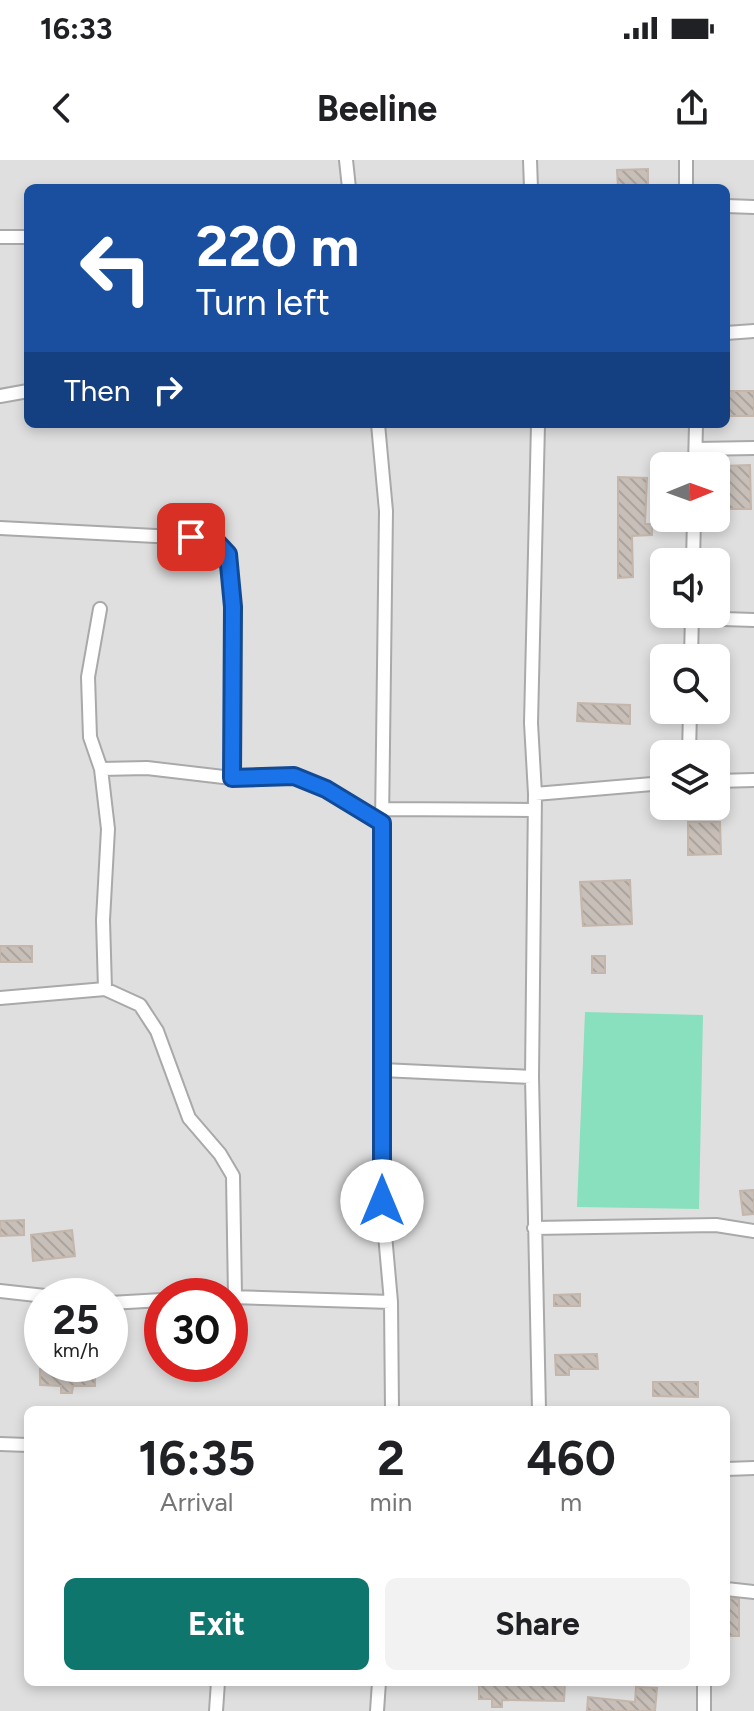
<!DOCTYPE html>
<style>
:root{--surface:#fff;--page:#f2f2f2;--text:#202124;--muted:#757577;--accent:#0f766e}
body{margin:0;font-family:Figtree,sans-serif;background:var(--page);color:var(--text);height:100vh;display:flex;flex-direction:column;font-size:30px;white-space:nowrap}
*{box-sizing:border-box;margin:0}
p{font-size:26px;color:var(--muted)}
.icon{flex:none;width:44px;height:44px;fill:none;stroke:currentColor;stroke-width:2;stroke-linecap:round;stroke-linejoin:round}
.map{position:relative;flex:1;overflow:hidden}
.details{position:absolute;left:24px;top:1246px;width:706px;height:280px;display:flex;flex-direction:column;background:var(--surface);border-radius:12px;box-shadow:0 4px 12px #0003}
.details>*{flex:none}
.hud{position:absolute;left:24px;top:24px;width:706px;height:244px;border-radius:12px;box-shadow:0 4px 12px #0003;background:#1a4fa0;color:#fff;overflow:hidden}
.needle{width:52px;rotate:89deg}
.fabs{position:absolute;left:650px;top:292px;display:grid;gap:16px}
.fabs a{display:grid;place-items:center;width:80px;height:80px;border-radius:12px;background:var(--surface);box-shadow:0 4px 12px #0003;font-size:40px}
.speed{position:absolute;left:24px;top:1118px;display:flex;gap:16px;font-size:40px;font-weight:700;text-align:center}
.speed>*{display:grid;place-content:center;width:104px;height:104px;border-radius:50%;background:var(--surface);box-shadow:0 4px 12px #0003;line-height:1}
.speed small{font-size:20px;font-weight:400}
.speed .limit{border:12px solid #d22;background:#fff;color:#111}
.pin{position:absolute;display:grid;place-items:center;width:68px;height:68px;color:#fff;margin:-34px;border-radius:16px;box-shadow:0 4px 12px #0006}
.me{position:absolute;width:88px;margin:-44px;rotate:0deg;stroke-linejoin:round;filter:drop-shadow(0 0 6px #0008)}
.turn{display:flex;align-items:center;gap:28px;height:168px;padding:0 40px;font-size:36px}
.turn .icon{width:104px;height:104px;stroke-width:2.5}
.turn b{display:block;font-size:56px;line-height:68px}
.then{display:flex;align-items:center;height:76px;padding:0 40px;background:#0003;gap:16px;font-size:30px}
.eta{display:flex;justify-content:space-evenly;align-items:center;height:136px;text-align:center}
.eta b{font-size:48px;font-weight:700;line-height:56px}
.cta{display:flex;gap:16px;margin-top:auto;padding:16px 40px}
.cta a{flex:1;height:92px;border-radius:12px;background:var(--accent);color:#fff;font-size:32px;font-weight:700;line-height:92px;text-align:center}
.cta a+a{background:var(--page);color:var(--text)}
.status{display:flex;justify-content:space-between;align-items:center;height:56px;padding:0 40px;background:var(--surface);direction:ltr}
.status svg{height:22px;fill:currentColor}
header{display:flex;justify-content:space-between;align-items:center;height:104px;padding:0 40px;background:var(--surface);font-size:36px;font-weight:700}
.map>svg:first-child{display:block}
</style>
<div class="status"><b>16:33</b><svg viewBox="0 0 49 12"><path d="M0 12V9h3v3zM5 12V6h3v6zM10 12V3h3v9zM15 12V0h3v12zM26 1h20v11H26zM47 4h2v5h-2z"/></svg></div>
<header><svg class="icon" aria-label="back" viewBox="0 0 24 24"><path d="M15 5l-7 7 7 7"/></svg>Beeline<svg class="icon" aria-label="share" viewBox="0 0 24 24"><path d="M12 15V3M7 8l5-5 5 5M5 13v7h14v-7"/></svg></header>
<div class="map">
<svg width="754" height="1551" viewBox="0 0 754 1551">
<defs>
<pattern id="building-back-hatch" width="6" height="6" patternUnits="userSpaceOnUse" patternTransform="scale(2)"><rect width="6" height="6" fill="#c7bfb8"/><path d="M-1 5l2 2M0 0l6 6M5-1l2 2" fill="none" stroke="#aba49e"/></pattern>
</defs>
<rect width="100%" height="100%" fill="#f2efe9"/>
<!-- residential -->
<path fill="#e0dfdf" fill-rule="evenodd" d="M0,0H754V1551H0ZM28,28H726V264H28ZM664,306H716V358H664ZM664,402H716V454H664ZM664,498H716V550H664ZM664,594H716V646H664ZM42,1136H110V1204H42ZM162,1136H230V1204H162ZM28,1250H726V1522H28Z"/>
<!-- pitch -->
<path fill="#88e0be" d="M585,852L703,855L699,1049L577,1047Z"/>
<!-- building -->
<path fill="url(#building-back-hatch)" stroke="#c4b6ab" stroke-width="2" d="M648,9V28H618L617,10Z
M726,231H754V256H726Z
M750,305L751,349H722L721,306Z
M618,317L647,318L645,364H652V375L632,376L633,417L618,418Z
M578,543L630,545V564L577,561Z
M688,662H720L721,694L688,695Z
M630,720L632,764L583,766L580,722Z
M0,786H32V802H0Z
M592,796H605V813H592Z
M754,1030V1054L743,1055L740,1031Z
M24,1060V1075L0,1076V1061Z
M72,1070L75,1096L33,1101L31,1075Z
M580,1134V1146H554V1135Z
M597,1194L598,1209H569V1215H556L555,1195Z
M40,1209L95,1211V1226H73L72,1233H61V1226L40,1225Z
M653,1222H698V1237L653,1236Z
M726,1438L739,1439V1476H726Z
M479,1522L565,1523L564,1541L502,1540V1547H492V1539H479Z
M636,1527L657,1528L655,1551H587L588,1537L635,1542Z"/>
<g fill="none" stroke-linecap="round" stroke-linejoin="round">
<defs>
<path id="street" d="M346,0L349,28
M530,0L531,28
M686,0V28
M726,46L754,47
M0,77H28
M726,173L754,171
M0,236L28,231
M378,264L386,351L382,663V1041L391,1142L392,1250
M538,264L531,563L535,634L532,917L539,1250
M696,289L754,288
M695,306L696,264
M0,368L214,379L228,394L233,447L232,618
M693,402L694,358
M100,449L88,517L90,577L101,609L108,669L103,760L105,829
M692,458L754,460
M691,498L692,454
M689,594L690,550
M101,609L147,608L232,618L294,616L326,629L382,663
M716,621L754,620
M535,634L664,623
M382,649L533,650
M0,838L105,829L140,845L157,871L189,958L220,994L233,1016L235,1136
M382,910L532,917
M534,1068L716,1065L754,1071
M0,1131L45,1136
M230,1137L391,1142
M110,1143L162,1140
M0,1284L28,1285
M726,1309L754,1308
M726,1429L754,1432
M216,1551L218,1522
M377,1551L379,1522
M704,1551V1522"/>
</defs>
<!-- street casing -->
<use href="#street" stroke="#a9a9a9" stroke-width="16"/>
<!-- street -->
<use href="#street" stroke="#fff" stroke-width="12"/>
</g>
<g fill="none" stroke-linecap="round" stroke-linejoin="round">
<defs>
<path id="route" d="M191,377L214,379L228,394L233,447L232,618L294,616L326,629L382,663V1041"/>
</defs>
<!-- route casing -->
<use href="#route" stroke="#114b97" stroke-width="20"/>
<!-- route -->
<use href="#route" stroke="#1a73e8" stroke-width="14"/>
</g>
</svg>
<div class="fabs">
<a><svg class="needle" viewBox="-14 -14 28 28"><path d="M0-13l5 13h-10z" fill="#e53935"/><path d="M0 13l5-13h-10z" fill="#757577"/></svg></a>
<a><svg class="icon" aria-label="sound" viewBox="0 0 24 24"><path d="M4 9h4l5-4v14l-5-4H4zM17 9q2 3 0 6"/></svg></a>
<a><svg class="icon" aria-label="search" viewBox="0 0 24 24"><circle cx="10" cy="10" r="6"/><path d="M15 15l6 6"/></svg></a>
<a><svg class="icon" aria-label="layers" viewBox="0 0 24 24"><path d="M12 4l9 5-9 5-9-5zM3 14l9 5 9-5"/></svg></a>
</div>
<div class="speed"><div>25<small>km/h</small></div><div class="limit">30</div></div>
<div class="pin" style="left:191px;top:377px;background:#d93025"><svg class="icon" aria-label="arrive" viewBox="0 0 24 24"><path d="M6 21V4h12l-3 4 3 4H6"/></svg></div>
<svg class="me" style="left:382px;top:1041px" viewBox="-20 -20 40 40"><circle r="19" fill="#fff"/><path d="M0-13L10 11 0 6-10 11z" fill="#1a73e8"/></svg>
<div class="hud">
<div class="turn"><svg class="icon" aria-label="left" viewBox="0 0 24 24"><path d="M17 20v-9H6M10 6l-5 5 5 5"/></svg><div><b>220 m</b>Turn left</div></div>
<div class="then">Then<svg class="icon" aria-label="right" viewBox="0 0 24 24"><path d="M7 20v-9h11M14 6l5 5-5 5"/></svg></div>
</div>
<section class="details">
<div class="eta">
<div><b>16:35</b><p>Arrival</p></div>
<div><b>2</b><p>min</p></div>
<div><b>460</b><p>m</p></div>
</div>
<div class="cta"><a>Exit</a><a>Share</a></div>
</section>
</div>
